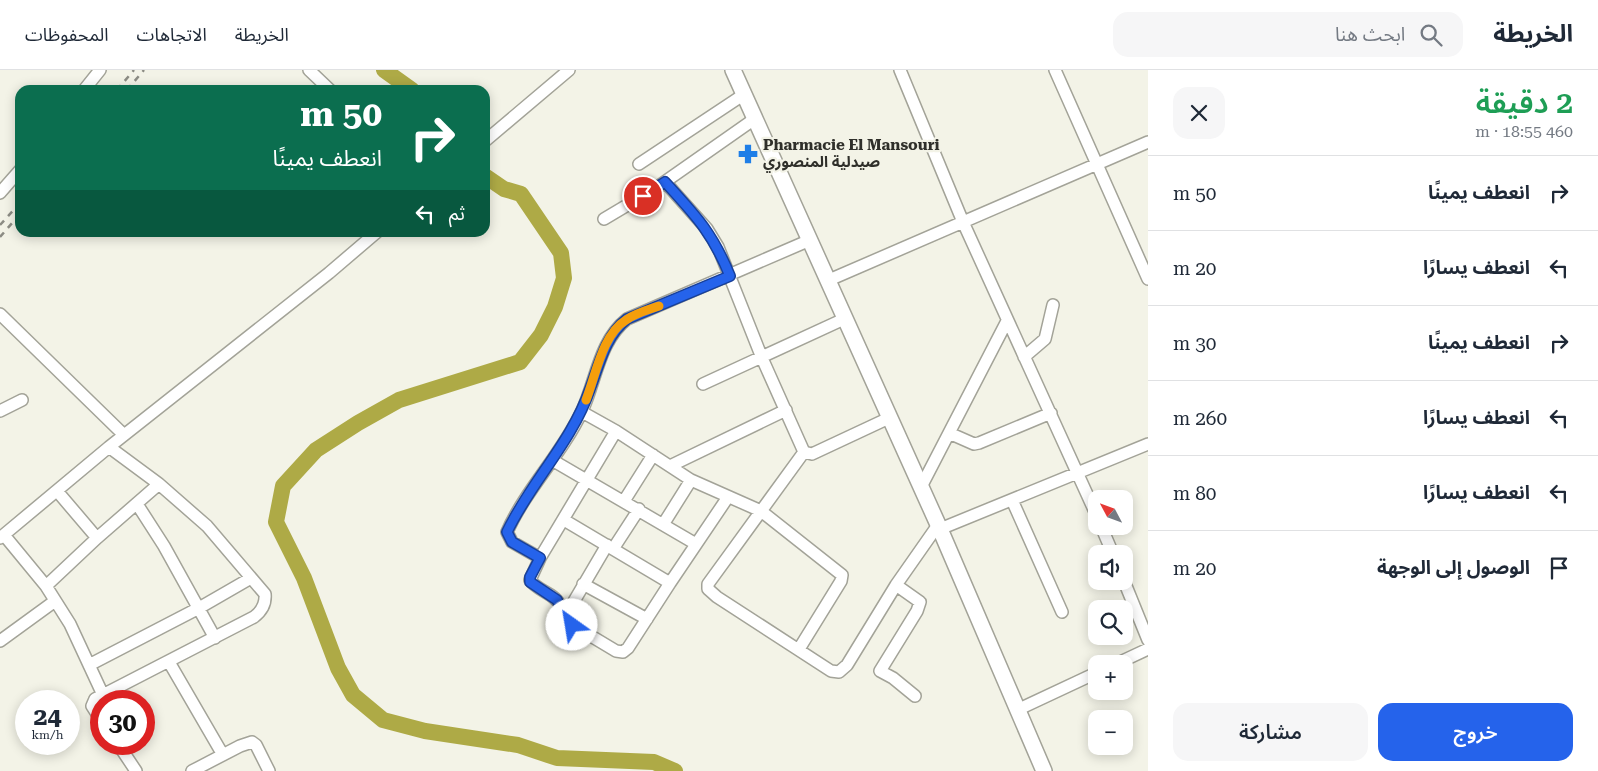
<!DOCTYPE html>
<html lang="ar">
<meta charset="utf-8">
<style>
:root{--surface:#fff;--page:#f6f6f7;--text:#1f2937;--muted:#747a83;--line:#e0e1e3;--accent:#2563eb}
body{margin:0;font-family:"Roboto Serif","Noto Sans Arabic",serif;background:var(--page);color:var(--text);direction:rtl;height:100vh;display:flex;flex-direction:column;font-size:19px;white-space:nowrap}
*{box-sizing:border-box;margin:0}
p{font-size:16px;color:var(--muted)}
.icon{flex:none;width:28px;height:28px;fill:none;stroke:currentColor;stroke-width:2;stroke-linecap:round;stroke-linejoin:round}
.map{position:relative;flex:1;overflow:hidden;direction:ltr}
.drawer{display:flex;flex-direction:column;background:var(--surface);width:450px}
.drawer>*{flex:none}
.top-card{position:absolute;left:15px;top:15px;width:475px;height:152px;border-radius:15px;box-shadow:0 2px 12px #0003;direction:rtl;background:#0b6e4f;color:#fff;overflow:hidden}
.needle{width:32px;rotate:311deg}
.controls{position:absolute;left:1088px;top:420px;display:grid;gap:10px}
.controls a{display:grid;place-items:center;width:45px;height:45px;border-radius:10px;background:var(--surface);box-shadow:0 2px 12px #0003;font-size:25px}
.speed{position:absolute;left:15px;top:620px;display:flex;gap:10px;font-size:25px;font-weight:700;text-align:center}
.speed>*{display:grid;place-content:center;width:65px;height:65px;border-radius:50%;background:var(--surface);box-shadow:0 2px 12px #0003;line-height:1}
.speed small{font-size:12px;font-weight:400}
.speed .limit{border:8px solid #d22;background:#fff;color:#111}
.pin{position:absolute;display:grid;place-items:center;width:42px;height:42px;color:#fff;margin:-21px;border:2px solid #fff;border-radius:50%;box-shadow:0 1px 5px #0007}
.me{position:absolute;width:55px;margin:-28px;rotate:328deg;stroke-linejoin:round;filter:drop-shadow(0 0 4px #0008)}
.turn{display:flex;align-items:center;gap:18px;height:105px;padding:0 25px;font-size:22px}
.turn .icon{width:65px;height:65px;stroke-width:2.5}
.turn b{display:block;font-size:35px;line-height:42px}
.then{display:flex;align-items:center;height:48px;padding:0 25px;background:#0003;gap:10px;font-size:19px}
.round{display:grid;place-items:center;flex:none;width:52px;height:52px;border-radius:15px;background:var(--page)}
.head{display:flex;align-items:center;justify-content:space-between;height:85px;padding:0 25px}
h1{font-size:30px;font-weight:600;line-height:38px;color:#1e9e55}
.cta{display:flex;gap:10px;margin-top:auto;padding:10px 25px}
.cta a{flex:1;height:58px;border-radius:15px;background:var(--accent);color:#fff;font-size:20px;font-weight:600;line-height:58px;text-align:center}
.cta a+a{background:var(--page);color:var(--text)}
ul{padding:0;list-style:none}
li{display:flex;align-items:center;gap:15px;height:75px;padding:0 25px;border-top:1px solid var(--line)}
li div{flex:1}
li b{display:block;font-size:19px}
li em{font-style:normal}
header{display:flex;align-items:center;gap:30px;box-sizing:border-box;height:70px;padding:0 25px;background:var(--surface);border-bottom:1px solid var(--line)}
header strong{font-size:24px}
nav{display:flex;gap:28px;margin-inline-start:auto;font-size:18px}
.search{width:350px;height:45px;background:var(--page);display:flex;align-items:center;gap:12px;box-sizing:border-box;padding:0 18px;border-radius:15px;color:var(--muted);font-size:19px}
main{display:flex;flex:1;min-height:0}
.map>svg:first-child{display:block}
</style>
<header>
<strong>الخريطة</strong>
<div class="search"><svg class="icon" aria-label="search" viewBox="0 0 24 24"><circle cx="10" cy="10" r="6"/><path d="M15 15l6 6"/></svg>ابحث هنا</div>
<nav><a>الخريطة</a><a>الاتجاهات</a><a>المحفوظات</a></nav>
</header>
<main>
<section class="drawer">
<div class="head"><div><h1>2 دقيقة</h1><p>460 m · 18:55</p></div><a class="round"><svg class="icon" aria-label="close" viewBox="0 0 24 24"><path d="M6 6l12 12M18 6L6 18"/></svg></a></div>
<ul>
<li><svg class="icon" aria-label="right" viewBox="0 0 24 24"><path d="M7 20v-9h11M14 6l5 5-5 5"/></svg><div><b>انعطف يمينًا</b></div><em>50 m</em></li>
<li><svg class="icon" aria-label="left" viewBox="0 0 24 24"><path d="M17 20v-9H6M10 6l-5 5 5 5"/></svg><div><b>انعطف يسارًا</b></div><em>20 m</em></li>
<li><svg class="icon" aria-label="right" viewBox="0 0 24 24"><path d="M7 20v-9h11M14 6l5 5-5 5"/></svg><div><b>انعطف يمينًا</b></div><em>30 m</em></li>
<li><svg class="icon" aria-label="left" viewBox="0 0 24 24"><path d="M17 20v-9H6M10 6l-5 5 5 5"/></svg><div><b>انعطف يسارًا</b></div><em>260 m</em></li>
<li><svg class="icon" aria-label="left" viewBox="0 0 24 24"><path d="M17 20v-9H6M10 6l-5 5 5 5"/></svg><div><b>انعطف يسارًا</b></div><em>80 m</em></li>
<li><svg class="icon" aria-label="arrive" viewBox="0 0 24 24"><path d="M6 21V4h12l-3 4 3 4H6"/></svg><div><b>الوصول إلى الوجهة</b></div><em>20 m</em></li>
</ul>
<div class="cta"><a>خروج</a><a>مشاركة</a></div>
</section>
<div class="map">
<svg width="1148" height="701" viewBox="0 0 1148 701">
<rect width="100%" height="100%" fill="#f3f3e7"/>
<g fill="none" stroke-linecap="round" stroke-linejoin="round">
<!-- river -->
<path stroke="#aeaa46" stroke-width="16" d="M384,0L412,20
M485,106L504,119L521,124L561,183L564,208L555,237L541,265L520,292L399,330L358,353L316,380L283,416L276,452L304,508L338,598L353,625L383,650L425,661L518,675L557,688L654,692L675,701"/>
<defs>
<path id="minor" d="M309,0L330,20
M900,0L963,152L1096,444
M1055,0L1148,209
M84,20L100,0
M485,71L569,0
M639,94L743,25
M665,112L707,159L718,177L762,288L804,382L812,384L889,348
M0,123L20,100
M604,149L656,118L753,50
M829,210L1148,72
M0,244L124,365
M1024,287L1045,269L1053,235
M703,314L844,249
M0,341L22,330
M582,342L616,361L691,410L761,441L842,505L841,511L799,579
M949,363L974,374L979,373L1051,343
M804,382L708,514V519L717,527L831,601L839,602L847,595L896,515L938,455
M552,390L696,474
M670,396L786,340
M921,417L1007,251
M57,421L97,468
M1012,430L1062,542
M624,431L653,385
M137,434L164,476L215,568
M564,450L670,513L728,427
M664,453L691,410
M1101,456L1113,484
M940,459L1148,374
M4,465L46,516L70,554L103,625
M0,468L109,377L329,203L377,162
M613,479L639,439
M540,488L616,361
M1124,511L1148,570
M670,513L628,578L623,582L616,581L561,548C560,544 561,540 560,536C557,524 537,521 530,510L540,488L512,472L507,462C526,419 562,384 582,341C596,311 599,271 627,249L810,170
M583,514L647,549
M896,515L920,532L917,541L880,601L893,608L915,626
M46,516L97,468L159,414
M563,550L607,475
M0,571L55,531
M169,592L223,685
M1116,594L1148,579
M89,595L199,538L251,508
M1017,640L1096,603
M101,650L92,636L95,629L254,547C262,541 266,534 265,524L207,456L159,414L109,377
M118,674L136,701
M192,701L240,676L252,672L256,675L269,701"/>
<path id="major" d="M733,0L940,459L1044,701"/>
</defs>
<!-- minor casing -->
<use href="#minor" stroke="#a3a398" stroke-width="14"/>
<!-- major casing -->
<use href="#major" stroke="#a3a398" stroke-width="18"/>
<!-- minor -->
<use href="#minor" stroke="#fff" stroke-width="11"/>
<!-- major -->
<use href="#major" stroke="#fff" stroke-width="15"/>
<!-- rail -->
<path stroke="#8c8c84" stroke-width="2.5" stroke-dasharray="6 6" stroke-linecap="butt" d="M117,20L134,0
M127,20L144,0
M0,155L20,133
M0,167L20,144"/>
</g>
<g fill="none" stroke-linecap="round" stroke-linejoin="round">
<defs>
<path id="route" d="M572,555L561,548L560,536L557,530L530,512V507L540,488L512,472L507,462C530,413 572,372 590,319C599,295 605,266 627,249L730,206C712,162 696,146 665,112L643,126"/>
</defs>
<!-- route casing -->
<use href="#route" stroke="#184099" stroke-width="12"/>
<!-- route -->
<use href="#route" stroke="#2563eb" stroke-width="9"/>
<!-- slow -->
<path stroke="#f59e0b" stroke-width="9" d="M586,330C596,305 602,265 626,250C636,243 648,240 659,236"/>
</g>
<!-- icons -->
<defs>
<symbol id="pharmacy-bare" viewBox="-9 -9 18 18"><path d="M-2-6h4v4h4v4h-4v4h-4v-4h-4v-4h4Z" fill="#1e7ee7" stroke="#f3f3e7" stroke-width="2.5" paint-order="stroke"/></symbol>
</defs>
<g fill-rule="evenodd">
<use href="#pharmacy-bare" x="734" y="70" width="28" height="28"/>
</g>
<g text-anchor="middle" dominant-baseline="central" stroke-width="4.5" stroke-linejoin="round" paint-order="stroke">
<!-- poi labels -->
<g font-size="15" font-weight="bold" fill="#2f2f2a" stroke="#f3f3e7" text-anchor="start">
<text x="763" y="75">Pharmacie El Mansouri<tspan x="763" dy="17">صيدلية المنصوري</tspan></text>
</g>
</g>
</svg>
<div class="controls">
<a><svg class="needle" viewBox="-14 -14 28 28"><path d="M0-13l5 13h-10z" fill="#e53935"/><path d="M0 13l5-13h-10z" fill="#747a83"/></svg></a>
<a><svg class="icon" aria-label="sound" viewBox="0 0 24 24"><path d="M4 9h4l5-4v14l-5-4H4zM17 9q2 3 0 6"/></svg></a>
<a><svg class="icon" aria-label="search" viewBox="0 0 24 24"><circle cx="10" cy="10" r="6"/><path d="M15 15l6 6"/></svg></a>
<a>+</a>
<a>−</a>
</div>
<div class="speed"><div>24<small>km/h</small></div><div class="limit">30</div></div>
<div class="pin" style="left:643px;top:126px;background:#d93025"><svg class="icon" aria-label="arrive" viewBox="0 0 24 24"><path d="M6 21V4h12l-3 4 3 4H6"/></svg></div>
<svg class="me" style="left:572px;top:555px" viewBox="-20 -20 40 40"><circle r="19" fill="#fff"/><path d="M0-13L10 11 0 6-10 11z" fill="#2563eb"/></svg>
<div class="top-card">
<div class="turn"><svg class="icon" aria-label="right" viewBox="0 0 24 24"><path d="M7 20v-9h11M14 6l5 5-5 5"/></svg><div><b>50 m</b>انعطف يمينًا</div></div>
<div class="then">ثم<svg class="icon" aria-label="left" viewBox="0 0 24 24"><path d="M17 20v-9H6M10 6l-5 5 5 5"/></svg></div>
</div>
</div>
</main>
